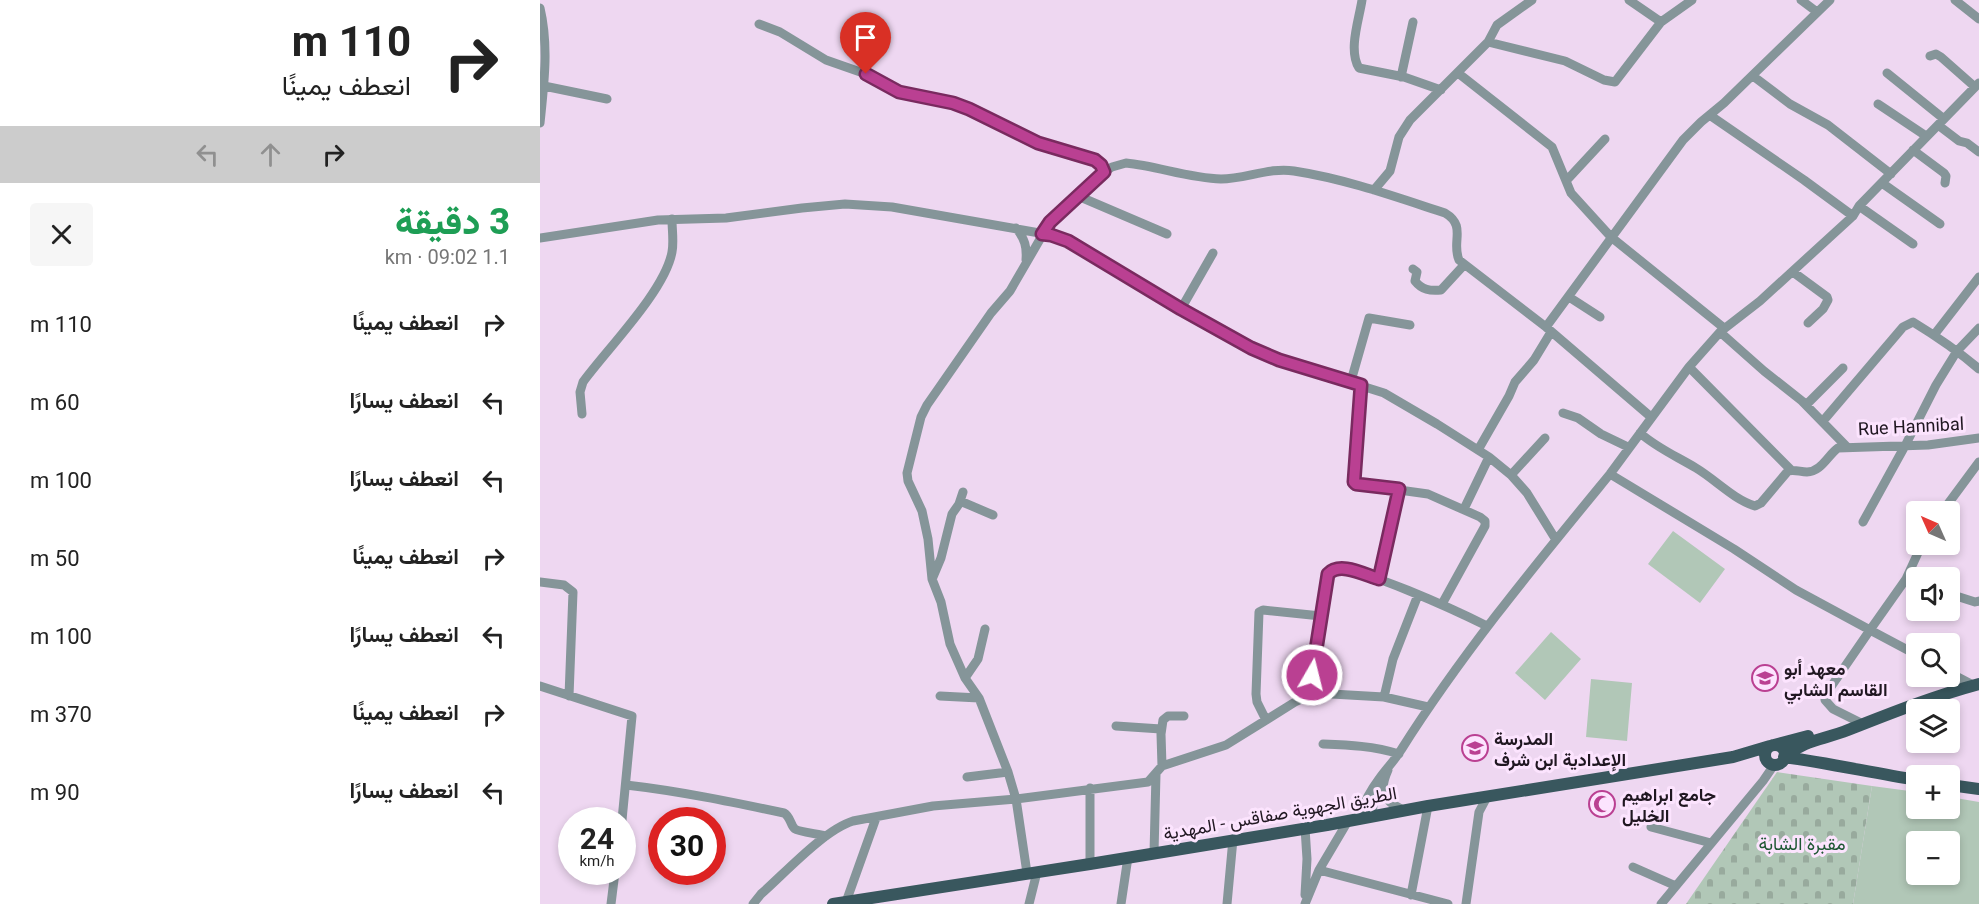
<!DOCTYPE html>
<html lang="ar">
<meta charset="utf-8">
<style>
:root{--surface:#fff;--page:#f6f6f6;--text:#222;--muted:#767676}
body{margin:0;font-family:Roboto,Vazirmatn,sans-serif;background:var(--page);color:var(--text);direction:rtl;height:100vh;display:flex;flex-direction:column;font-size:22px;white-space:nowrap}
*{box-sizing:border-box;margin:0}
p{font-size:20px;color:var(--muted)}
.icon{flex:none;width:33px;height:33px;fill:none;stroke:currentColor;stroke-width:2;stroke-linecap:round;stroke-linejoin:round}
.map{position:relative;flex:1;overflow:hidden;direction:ltr}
.side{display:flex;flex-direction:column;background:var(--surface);width:540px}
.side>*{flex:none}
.guide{background:#fff;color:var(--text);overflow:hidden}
.needle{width:39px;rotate:315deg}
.fabs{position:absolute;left:1366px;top:501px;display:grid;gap:12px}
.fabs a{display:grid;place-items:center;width:54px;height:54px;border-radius:6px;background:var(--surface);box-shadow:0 3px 9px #0003;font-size:30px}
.speed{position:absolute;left:18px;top:807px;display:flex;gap:12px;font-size:30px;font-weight:700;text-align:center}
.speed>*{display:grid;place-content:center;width:78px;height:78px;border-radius:50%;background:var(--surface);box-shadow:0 3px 9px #0003;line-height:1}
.speed small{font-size:15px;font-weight:400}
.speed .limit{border:9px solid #d22;background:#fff;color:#111}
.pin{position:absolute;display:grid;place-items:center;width:51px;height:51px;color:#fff;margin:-62px -26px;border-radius:50% 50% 50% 0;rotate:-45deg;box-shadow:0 0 6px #0007}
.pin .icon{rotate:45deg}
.me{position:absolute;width:66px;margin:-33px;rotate:8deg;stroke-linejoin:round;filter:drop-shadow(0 0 4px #0008)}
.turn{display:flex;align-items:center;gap:21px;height:126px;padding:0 30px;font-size:27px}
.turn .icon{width:78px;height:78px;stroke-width:2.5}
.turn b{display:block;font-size:42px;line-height:51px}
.lanes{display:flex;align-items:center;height:57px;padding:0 30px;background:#0003;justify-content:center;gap:30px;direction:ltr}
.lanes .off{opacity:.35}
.round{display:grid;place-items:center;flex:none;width:63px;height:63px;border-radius:6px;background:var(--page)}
.overview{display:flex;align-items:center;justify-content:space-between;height:102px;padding:0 30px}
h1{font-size:36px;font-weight:800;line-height:45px;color:#1e9e55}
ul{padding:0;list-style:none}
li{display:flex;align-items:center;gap:18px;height:78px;padding:0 30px}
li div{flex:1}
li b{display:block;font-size:22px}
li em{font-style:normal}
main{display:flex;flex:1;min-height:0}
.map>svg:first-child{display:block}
</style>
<main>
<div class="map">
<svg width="1439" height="904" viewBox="0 0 1439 904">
<defs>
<pattern id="cemetery-stones" width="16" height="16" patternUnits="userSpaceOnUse" patternTransform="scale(1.5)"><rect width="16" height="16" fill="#b1c7b7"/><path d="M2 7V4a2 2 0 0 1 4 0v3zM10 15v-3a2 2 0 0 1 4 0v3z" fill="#98aa9d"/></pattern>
</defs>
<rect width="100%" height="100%" fill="#eed7f1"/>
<!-- cemetery -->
<path fill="url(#cemetery-stones)" d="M1237,772L1332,786L1313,904H1146Z"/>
<!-- pitch -->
<path fill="#b1c7b7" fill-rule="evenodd" d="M1133,531L1185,569L1160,603L1108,564Z
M1011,632L1041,659L1005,700L975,673Z
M1051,679L1092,683L1087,741L1046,737Z
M1332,786L1377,792V808H1410V797L1439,802V904H1313ZM1377,842H1410V874H1377Z"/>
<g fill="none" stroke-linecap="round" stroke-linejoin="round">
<!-- minor -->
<path stroke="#859599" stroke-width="9" d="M822,0C819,20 808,50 819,68L864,77L901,90
M1089,0L1121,22
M1261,0L1277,12
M1415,0L1439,19
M0,8C9,46 4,84 0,123
M219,24L240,32L286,60L326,74L352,90L370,95L396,98L413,103L429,109L486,138L555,160L561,165L564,172
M948,42L1025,61L1064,80L1075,82L1121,22L1152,0
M1390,56L1396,54L1401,57L1435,87
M918,73L1012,147L1031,193L1071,237L1184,328
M1347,73L1404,119
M1213,76L1250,104L1288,125L1351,174
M861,77L873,22
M4,86L67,99
M1338,104L1386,136
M1171,116L1264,180L1313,216
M1398,125L1419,141L1427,143L1439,152
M1373,150L1404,173L1406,176L1405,183
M1026,181L1065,139
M1342,183L1400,224
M834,190L850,171L859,137L870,120L948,42L957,25L992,0
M538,196L627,234
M1319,206L1373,244
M476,228C485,239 487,247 486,260
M0,238L118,220L186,218L262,208L305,204L352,207L511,235L528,241L641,309L712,348L739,360L844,393L897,424L949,457L971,475L987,493L1016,540
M873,269L877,272L875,281C882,290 890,291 901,290L924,265
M1253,272L1287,297L1288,300L1283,309L1268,323
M1029,297L1060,317
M641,309L673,253
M1006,327L1143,140L1161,122L1184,103L1290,0
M1180,332L1224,371L1262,401L1306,446
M1394,335L1439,277
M1149,367L1251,470
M811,381L829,318L870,325
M821,385L814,482L816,484L888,494L940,517L945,521V526L902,604
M1266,405L1303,368
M1023,413L1038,418L1061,434L1088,447
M42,414L40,392L43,382C67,349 125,291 132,252C134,242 132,230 132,219
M1283,421L1363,327L1373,322C1396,336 1418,351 1439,369
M1100,433C1117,448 1136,456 1156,468C1176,480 1193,499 1215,506L1221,503L1248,471C1255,469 1260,472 1267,472C1281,472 1288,455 1298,448L1388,445L1439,438
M938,450L969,396L975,382L994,360L1011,332
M1070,474L1194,549L1256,590L1330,630L1286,694L1285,700L1293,709L1321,723
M971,475L1005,438
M420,501L453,515
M924,509L949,457
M1402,512L1439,462
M1323,522L1366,444L1396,385L1417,351L1439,328
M393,577L401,558L412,514L419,504L423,492
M839,579L859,489
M0,582L24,585L33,592L29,696
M1410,594L1435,602L1439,601
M1377,655L1330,630L1366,579L1382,544
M1410,673L1433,685
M425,678L438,659L445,629
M0,686L92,716L82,820
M770,694L786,582C787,577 787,572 792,570C811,561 925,615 947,626
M400,696L439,698
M844,697L853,659L878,595
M726,720L717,702L716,694L719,612L723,610L781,616
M576,726L621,729
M783,744C809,745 834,746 859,754
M622,766L621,734L623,720L628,716H644
M848,770C838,793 843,800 863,810
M427,777L468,772
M86,785C139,791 192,802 244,813C251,817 250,825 255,829C259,832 280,834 286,836
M550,788V864
M832,816L833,805L842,784
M817,819C823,805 830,791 839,779C846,769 855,760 861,750C923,652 997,563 1070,474L1149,367L1180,332L1220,301L1313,216L1319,206L1439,83
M1111,827L1171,843
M765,828L767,859L765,895
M614,853L616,774
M1093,867L1136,886
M779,870L908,904
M487,873L476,799L468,772L439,698L425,678L410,644L401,602L392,579L388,539L382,511L368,481L367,473L381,417L387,405L451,313L470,291L510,222L564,172L572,167L586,163C617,166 649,178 681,179C705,179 730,167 754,171C806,179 856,197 905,213C927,226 911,242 919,260L1006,327L1111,417
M871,895L888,806
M306,902L336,818
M71,904L75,872
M213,904L221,894C245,873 284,830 313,821L393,806L476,799L608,782L622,766L686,745L755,702L774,693L844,697L888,707
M489,904L497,872
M581,904L588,857
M687,904L693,839
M765,904L779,870L808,821
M926,904L939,812L947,797
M1121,904L1223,781L1234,765"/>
<!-- major -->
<path stroke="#39575e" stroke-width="12" d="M1234,745L1268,736
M1225 755a10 10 0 1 1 20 0a10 10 0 1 1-20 0Z
M1244,757C1266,739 1283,740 1308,730C1351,713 1394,696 1439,684
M1244,757C1289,763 1332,773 1377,780
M1410,785L1439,789
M293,904L550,864L787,825L888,806L1193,757L1230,746"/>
</g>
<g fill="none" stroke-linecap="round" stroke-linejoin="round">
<defs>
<path id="route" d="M326,74L359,92L413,103L429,109L498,143L555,160L561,165L564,172L510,222L502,234L511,235L528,241L641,309L711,348L739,360L821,385L814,482L816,484L859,489L839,579C825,575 800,561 788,574L772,675"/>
</defs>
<!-- route casing -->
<use href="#route" stroke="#792a5f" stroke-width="15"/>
<!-- route -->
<use href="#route" stroke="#ba4092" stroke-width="10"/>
</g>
<!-- icons -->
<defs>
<symbol id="school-ring" viewBox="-11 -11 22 22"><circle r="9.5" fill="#fce4fe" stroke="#ba4092" stroke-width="1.5"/><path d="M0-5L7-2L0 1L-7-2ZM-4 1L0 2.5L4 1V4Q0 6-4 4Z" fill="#ba4092"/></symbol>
<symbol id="mosque-ring" viewBox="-11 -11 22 22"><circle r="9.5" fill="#fce4fe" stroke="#ba4092" stroke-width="1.5"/><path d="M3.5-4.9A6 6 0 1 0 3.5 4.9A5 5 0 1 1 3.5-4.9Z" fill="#ba4092"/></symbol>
</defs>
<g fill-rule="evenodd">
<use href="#school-ring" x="1210" y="663" width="30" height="30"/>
<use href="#school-ring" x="920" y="733" width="30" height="30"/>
<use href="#mosque-ring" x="1047" y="789" width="30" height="30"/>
</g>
<g text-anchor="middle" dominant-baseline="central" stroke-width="6" stroke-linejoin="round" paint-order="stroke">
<!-- street labels -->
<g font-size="18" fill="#201721" stroke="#fce4fe">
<text transform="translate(1371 426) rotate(-3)">Rue Hannibal</text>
<text transform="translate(740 813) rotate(-10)">الطريق الجهوية صفاقس - المهدية</text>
</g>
<!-- poi labels -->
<g font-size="18" font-weight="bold" fill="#201721" stroke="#fce4fe" text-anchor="start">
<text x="1244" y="668">معهد أبو<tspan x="1244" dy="21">القاسم الشابي</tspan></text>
<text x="954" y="738">المدرسة<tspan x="954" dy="21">الإعدادية ابن شرف</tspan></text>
<text x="1082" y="794">جامع ابراهيم<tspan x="1082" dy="21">الخليل</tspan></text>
</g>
<!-- park labels -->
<g font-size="18" fill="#1e5733" stroke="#fce4fe">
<text x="1262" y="843">مقبرة الشابة</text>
</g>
</g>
</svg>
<div class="fabs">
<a><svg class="needle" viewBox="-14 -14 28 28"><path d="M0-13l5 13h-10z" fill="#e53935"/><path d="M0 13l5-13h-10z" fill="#767676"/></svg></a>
<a><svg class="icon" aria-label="sound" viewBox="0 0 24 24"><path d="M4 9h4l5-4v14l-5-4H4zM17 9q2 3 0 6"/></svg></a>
<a><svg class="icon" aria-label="search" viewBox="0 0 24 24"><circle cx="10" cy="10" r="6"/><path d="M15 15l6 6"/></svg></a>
<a><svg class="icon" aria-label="layers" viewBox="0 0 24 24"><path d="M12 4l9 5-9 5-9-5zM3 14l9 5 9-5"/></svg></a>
<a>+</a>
<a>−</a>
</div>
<div class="speed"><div>24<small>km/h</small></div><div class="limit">30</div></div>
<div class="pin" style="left:326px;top:74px;background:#d93025"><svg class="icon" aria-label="arrive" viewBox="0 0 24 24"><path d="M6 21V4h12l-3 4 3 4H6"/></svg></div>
<svg class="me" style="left:772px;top:675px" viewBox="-20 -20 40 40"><circle r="17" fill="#ba4092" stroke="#fff" stroke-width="3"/><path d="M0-11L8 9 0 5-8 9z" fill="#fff"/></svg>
</div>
<section class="side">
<div class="guide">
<div class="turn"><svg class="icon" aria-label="right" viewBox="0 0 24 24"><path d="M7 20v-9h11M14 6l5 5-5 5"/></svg><div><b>110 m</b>انعطف يمينًا</div></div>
<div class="lanes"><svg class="icon off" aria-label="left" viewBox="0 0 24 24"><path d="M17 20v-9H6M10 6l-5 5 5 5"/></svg><svg class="icon off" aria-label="ahead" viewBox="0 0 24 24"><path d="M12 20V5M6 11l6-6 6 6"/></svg><svg class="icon" aria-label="right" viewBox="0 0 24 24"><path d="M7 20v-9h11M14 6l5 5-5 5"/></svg></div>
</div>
<div class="overview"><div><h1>3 دقيقة</h1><p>1.1 km · 09:02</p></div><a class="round"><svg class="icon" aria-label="close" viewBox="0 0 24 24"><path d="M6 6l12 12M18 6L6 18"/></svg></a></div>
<ul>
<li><svg class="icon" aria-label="right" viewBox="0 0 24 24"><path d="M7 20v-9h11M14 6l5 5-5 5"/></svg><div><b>انعطف يمينًا</b></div><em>110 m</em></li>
<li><svg class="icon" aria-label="left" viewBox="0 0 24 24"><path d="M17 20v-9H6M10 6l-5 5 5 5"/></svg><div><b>انعطف يسارًا</b></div><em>60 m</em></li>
<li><svg class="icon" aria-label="left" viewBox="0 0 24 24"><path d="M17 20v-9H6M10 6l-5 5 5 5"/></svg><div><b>انعطف يسارًا</b></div><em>100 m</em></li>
<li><svg class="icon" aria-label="right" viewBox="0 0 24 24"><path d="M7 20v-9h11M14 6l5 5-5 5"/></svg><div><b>انعطف يمينًا</b></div><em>50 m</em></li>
<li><svg class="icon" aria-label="left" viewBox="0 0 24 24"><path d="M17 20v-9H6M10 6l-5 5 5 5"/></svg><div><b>انعطف يسارًا</b></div><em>100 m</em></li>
<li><svg class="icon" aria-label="right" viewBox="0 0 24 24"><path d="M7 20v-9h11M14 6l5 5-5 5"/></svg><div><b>انعطف يمينًا</b></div><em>370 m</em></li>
<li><svg class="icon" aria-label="left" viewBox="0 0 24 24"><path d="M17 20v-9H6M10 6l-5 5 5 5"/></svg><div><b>انعطف يسارًا</b></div><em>90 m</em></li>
</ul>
</section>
</main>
